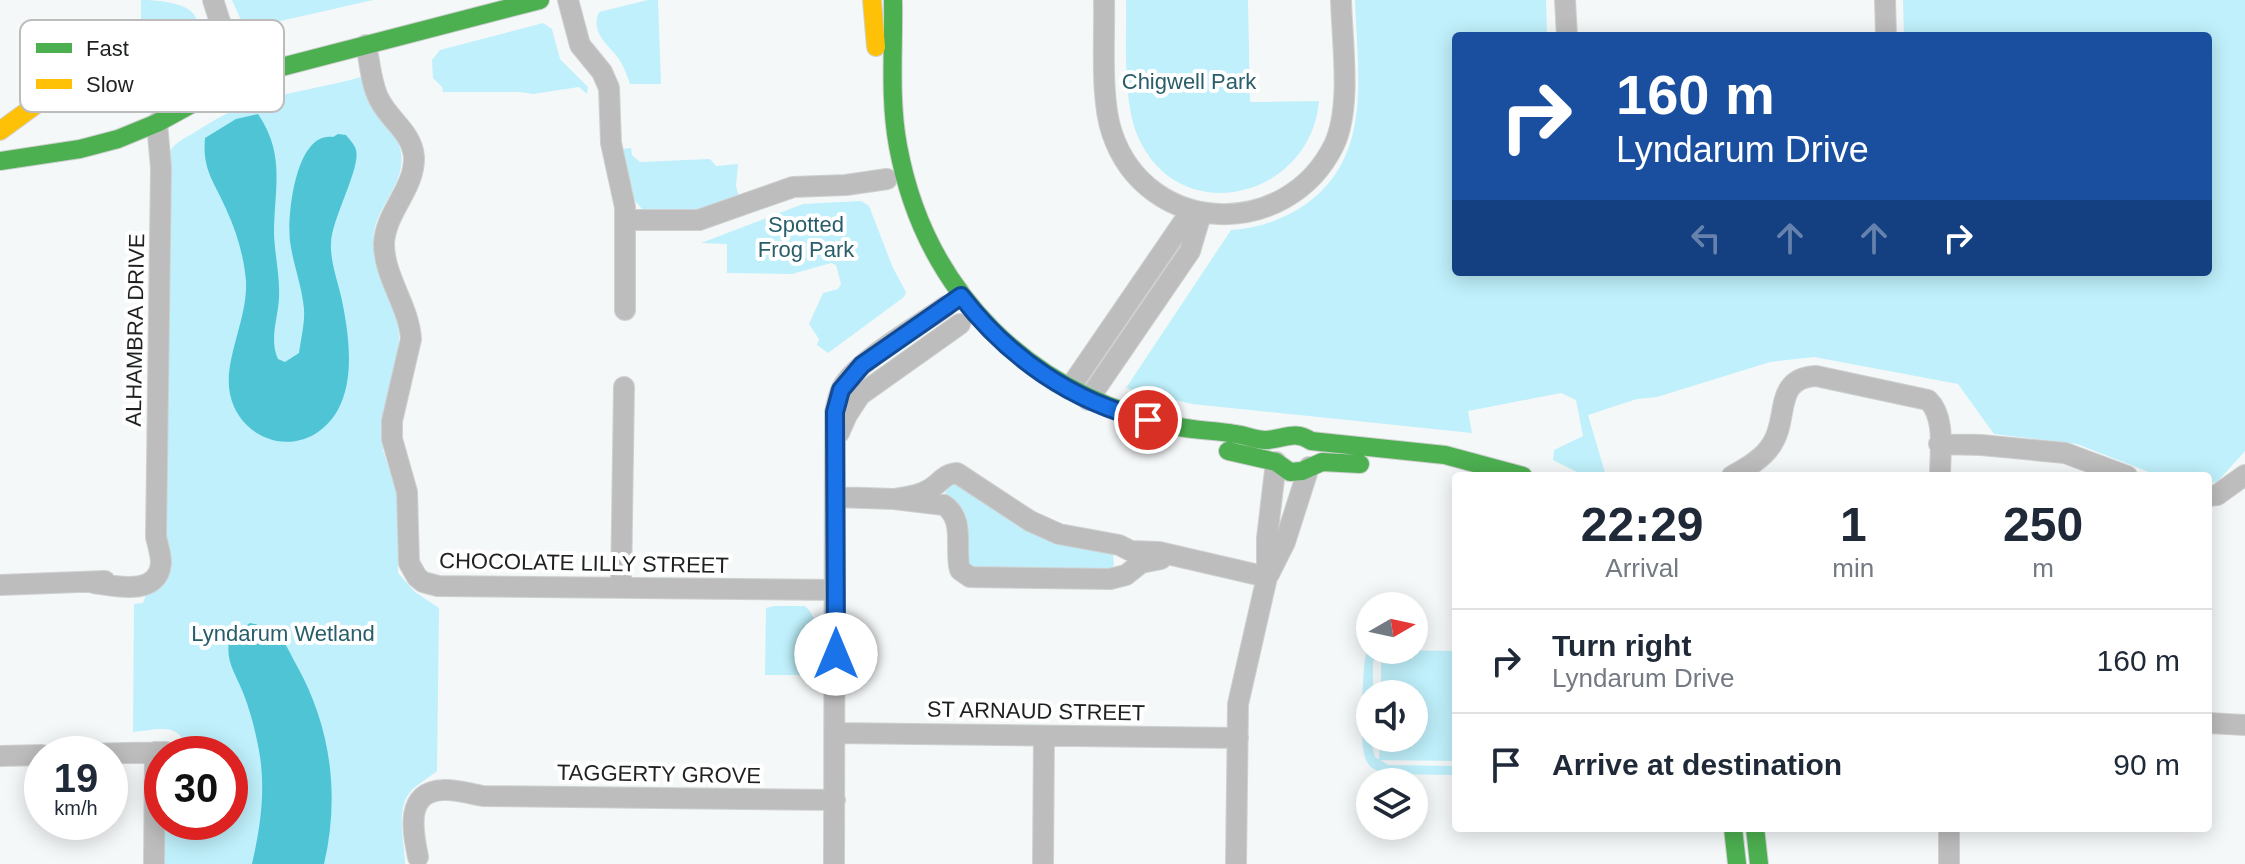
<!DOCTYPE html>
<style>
:root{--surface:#fff;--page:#f6f6f7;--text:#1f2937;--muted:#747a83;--line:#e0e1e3}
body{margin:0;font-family:Helvetica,sans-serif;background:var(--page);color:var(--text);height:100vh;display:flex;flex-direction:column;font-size:30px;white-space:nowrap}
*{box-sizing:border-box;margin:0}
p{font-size:26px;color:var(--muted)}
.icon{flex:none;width:44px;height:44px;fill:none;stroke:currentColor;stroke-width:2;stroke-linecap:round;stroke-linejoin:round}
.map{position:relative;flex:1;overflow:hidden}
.side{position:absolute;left:1452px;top:472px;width:760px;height:360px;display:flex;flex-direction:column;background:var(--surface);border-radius:8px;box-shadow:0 4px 20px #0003}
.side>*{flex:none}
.guide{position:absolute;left:1452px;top:32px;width:760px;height:244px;border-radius:8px;box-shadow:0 4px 20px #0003;background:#1a4fa0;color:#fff;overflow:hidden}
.needle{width:52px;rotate:81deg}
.fabs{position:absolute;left:1356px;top:592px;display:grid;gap:16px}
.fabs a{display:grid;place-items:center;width:72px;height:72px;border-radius:50%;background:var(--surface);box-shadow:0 4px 20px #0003;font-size:40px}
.speed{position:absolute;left:24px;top:736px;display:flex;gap:16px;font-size:40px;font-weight:700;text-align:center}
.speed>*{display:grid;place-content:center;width:104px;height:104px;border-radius:50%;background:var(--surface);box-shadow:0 4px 20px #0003;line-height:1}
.speed small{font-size:20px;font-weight:400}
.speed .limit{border:12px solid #d22;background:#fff;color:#111}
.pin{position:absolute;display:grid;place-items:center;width:68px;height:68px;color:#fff;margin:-34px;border:4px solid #fff;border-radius:50%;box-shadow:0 2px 8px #0007}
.me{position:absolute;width:88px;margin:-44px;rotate:0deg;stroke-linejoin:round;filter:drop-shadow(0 0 6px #0008)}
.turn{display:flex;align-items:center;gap:28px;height:168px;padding:0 32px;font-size:36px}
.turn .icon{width:104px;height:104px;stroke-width:2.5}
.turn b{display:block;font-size:56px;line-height:68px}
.lanes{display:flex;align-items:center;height:76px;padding:0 32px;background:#0003;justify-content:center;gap:40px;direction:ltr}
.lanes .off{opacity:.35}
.eta{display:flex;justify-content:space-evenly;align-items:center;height:136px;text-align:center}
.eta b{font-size:48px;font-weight:600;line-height:56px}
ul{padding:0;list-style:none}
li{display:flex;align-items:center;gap:24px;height:104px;padding:0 32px;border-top:2px solid var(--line)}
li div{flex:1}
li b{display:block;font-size:30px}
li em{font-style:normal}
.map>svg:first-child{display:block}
</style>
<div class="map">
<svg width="2245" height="864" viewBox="0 0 2245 864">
<rect width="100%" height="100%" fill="#f5f8f9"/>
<!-- green -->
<path fill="#bff0fb" d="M141,0C155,0 187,2 195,16C200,25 201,37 204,47L170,59L141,62Z
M232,0H373L245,29Z
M648,0H658L661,84H630C627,75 624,67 619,59C608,44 590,33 599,12Z
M1126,0H1248L1250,102L1319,101C1311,195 1187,229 1142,145C1121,107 1127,43 1126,0Z
M1355,0H1546L1547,36H1456V272H2208V36H1904L1903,0H2245V451L2218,481L2209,484L2208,476H2159L2077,444L1994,434L1958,384L1814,357L1770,362L1657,397L1637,399L1588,415L1606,476H1585L1553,460L1554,450L1583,436L1576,400L1561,393L1468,411L1472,433L1192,404L1126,388L1231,230C1259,228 1283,220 1306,204C1374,156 1357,72 1355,0Z
M543,23L552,29L560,59L588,87L587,94L579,87L533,94L520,92H443L442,87L433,78L432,60L440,50Z
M361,77C364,87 366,98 371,106C379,122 398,133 401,152C406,182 379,203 374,232C369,266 393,294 398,327C403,355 386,395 381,423L383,450L398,498V573L415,592L439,608L437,771C429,778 417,784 410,792C395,811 405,842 405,864H163V822H230V754H188C181,720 160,730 133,732L134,604L143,603L166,540L169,153C174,143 183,139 192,134C213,121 234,108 259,101C292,91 327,87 361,77Z
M631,148L632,155L640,162L710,159L716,166L738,164L736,186L739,198L708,210L644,211L635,201L621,149Z
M861,201L869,206L893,268L906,292L904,297L828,353L817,345L819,339L809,324L823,293L838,289L841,284L836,265L831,263L792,274L727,273V244L701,243L803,204Z
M952,481L1113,554L1114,565L1110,570H972L965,562L966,520L945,493Z
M775,606H805C818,617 821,643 821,659L806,675H765L766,608Z
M1370,646V650H1379L1373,662V694H1370V738L1375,757L1388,765L1456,766V775L1388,774C1379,772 1372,770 1367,762C1358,747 1363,686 1364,666L1366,653Z
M1381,650L1456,651V761L1379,760L1380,738H1414V694H1381Z"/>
<!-- water -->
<path fill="#4ec4d5" d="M258,114C286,155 274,189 274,235C275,256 280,277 279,298C278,318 269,340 278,359L285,362L299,353C301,339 305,323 304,309C302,286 293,264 290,241C287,214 296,131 333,137L338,134L346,135C350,140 355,145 356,150C361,168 332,218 331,243C330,260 337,279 341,296C350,338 360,403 318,432C304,442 284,445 267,438C248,431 234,414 230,394C223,360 248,319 246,281C244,257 237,233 227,211C215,182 202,171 205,138L236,119Z
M250,623C281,629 283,640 297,666C331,727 340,796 324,864H252C262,820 267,781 256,736C253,722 249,708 244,695C236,673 224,661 230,637Z"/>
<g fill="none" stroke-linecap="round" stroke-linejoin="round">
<defs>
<path id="street" d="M213,0L233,62
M568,0L580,45L602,72L609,88L611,143L625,207V310
M1104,0C1105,38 1100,98 1112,133C1147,237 1287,241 1334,145C1352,107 1342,42 1341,0
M1565,0L1567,36
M1885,0L1886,36
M366,45C370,62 371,84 379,99C389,120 412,132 414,157C415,189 385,212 384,244C384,277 409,306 411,339L392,421V439L407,492L409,563L417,577L423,582L438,586L835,590
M625,220H699L793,187L846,185L887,179
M1069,389L1191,211
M1088,400L1190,251L1201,214
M839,433L847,415L860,395L960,324
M1939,444L1981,445L2065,453L2127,476
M1732,476C1746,468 1764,458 1772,444C1789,419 1773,378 1816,376L1928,400C1946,417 1940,452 1940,476
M2208,496L2217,495L2245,475
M835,497L894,499L944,505C966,520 954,549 960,570L970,577L1110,579L1126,575L1141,563L1161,559
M894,499C906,497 918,496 928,490C940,484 943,474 957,473L1030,521L1059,534L1119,545L1131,551L1159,552L1267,577
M1269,574L1285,542L1309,467
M94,583C115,586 158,597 161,563C161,555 158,545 156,537L161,168L157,123
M0,585L105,581
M621,588L624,387
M2208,723L2245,725
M835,733L1238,738
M84,754L166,752
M0,756L42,755
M1949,828V864
M418,857C413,832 404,791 444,790C456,789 470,794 483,796L835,800
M154,864L155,752
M834,864L835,412C837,404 838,395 842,388C856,361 920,325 946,306
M1043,864L1044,736
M1236,864L1238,704L1267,577V538L1276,462"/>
<path id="fast" d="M893,0C894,48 889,98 898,146C925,293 1030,395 1175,426C1195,431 1215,430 1235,434C1245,435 1255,440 1265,440C1283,440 1294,429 1311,441L1445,455L1523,476
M0,161L80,149L118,139L157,123L239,78L540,0
M1228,451L1276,462L1290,472L1302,471L1322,462L1360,464
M1733,828L1737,864
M1755,828L1759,864"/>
<path id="slow" d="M872,0L876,47
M0,131L41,101L69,89L95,85L160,84L223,66"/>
</defs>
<!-- street casing -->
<use href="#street" stroke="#cfd1d1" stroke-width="22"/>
<!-- fast casing -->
<use href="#fast" stroke="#cfd1d1" stroke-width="20"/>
<!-- slow casing -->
<use href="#slow" stroke="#cfd1d1" stroke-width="20"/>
<!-- street -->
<use href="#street" stroke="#bdbdbe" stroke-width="20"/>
<!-- fast -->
<use href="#fast" stroke="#4caf50" stroke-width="18"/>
<!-- slow -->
<use href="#slow" stroke="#ffc107" stroke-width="18"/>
</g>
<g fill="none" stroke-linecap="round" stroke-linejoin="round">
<defs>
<path id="route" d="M836,654L835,412L841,390L862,365L961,296C1008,357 1072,402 1148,420"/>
</defs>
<!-- route casing -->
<use href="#route" stroke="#114b97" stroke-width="20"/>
<!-- route -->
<use href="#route" stroke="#1a73e8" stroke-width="14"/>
</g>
<g text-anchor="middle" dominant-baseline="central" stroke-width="8" stroke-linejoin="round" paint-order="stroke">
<!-- park labels -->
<g font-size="22" fill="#285e69" stroke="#fff">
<text x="1189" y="81">Chigwell Park</text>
<text x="806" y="224">Spotted<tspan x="806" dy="25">Frog Park</tspan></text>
<text x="283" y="633">Lyndarum Wetland</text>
</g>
<!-- street labels -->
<g font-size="22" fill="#1f2121" stroke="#fff">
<text transform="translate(135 330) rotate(-89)">ALHAMBRA DRIVE</text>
<text transform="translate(584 563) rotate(1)">CHOCOLATE LILLY STREET</text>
<text transform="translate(1036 711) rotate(1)">ST ARNAUD STREET</text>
<text transform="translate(659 774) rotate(1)">TAGGERTY GROVE</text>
</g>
</g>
<!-- legend -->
<rect x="20" y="20" width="264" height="92" rx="12" fill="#fff" stroke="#bcbcbc" stroke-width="2"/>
<rect x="36" y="43" width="36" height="10" fill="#4caf50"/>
<rect x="36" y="79" width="36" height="10" fill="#ffc107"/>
<g font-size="22" fill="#1f2121">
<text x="86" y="56">Fast</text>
<text x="86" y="92">Slow</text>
</g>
</svg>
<div class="fabs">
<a><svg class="needle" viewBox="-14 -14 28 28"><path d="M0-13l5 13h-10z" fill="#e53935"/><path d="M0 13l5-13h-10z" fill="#747a83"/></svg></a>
<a><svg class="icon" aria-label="sound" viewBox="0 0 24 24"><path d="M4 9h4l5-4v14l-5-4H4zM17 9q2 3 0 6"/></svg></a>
<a><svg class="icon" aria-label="layers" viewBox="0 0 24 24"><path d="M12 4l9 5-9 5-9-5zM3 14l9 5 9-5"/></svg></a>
</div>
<div class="speed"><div>19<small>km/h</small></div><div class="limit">30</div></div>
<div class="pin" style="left:1148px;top:420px;background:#d93025"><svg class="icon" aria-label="arrive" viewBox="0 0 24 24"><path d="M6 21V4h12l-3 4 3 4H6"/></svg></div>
<svg class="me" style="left:836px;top:654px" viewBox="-20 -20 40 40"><circle r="19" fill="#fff"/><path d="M0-13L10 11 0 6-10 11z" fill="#1a73e8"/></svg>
<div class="guide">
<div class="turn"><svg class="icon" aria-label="right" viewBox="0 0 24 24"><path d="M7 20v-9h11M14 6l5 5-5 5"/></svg><div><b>160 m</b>Lyndarum Drive</div></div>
<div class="lanes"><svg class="icon off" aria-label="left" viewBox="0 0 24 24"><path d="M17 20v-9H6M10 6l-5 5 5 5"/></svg><svg class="icon off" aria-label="ahead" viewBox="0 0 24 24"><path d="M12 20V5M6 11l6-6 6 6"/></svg><svg class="icon off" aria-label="ahead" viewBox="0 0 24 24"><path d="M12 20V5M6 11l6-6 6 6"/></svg><svg class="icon" aria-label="right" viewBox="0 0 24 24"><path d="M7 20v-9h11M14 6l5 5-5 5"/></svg></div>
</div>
<section class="side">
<div class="eta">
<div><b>22:29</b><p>Arrival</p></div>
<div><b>1</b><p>min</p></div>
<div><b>250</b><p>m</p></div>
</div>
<ul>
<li><svg class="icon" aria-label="right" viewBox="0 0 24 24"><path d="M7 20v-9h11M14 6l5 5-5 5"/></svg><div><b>Turn right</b><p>Lyndarum Drive</p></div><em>160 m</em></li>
<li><svg class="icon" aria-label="arrive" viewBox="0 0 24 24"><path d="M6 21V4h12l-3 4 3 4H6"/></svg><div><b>Arrive at destination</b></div><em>90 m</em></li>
</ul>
</section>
</div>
